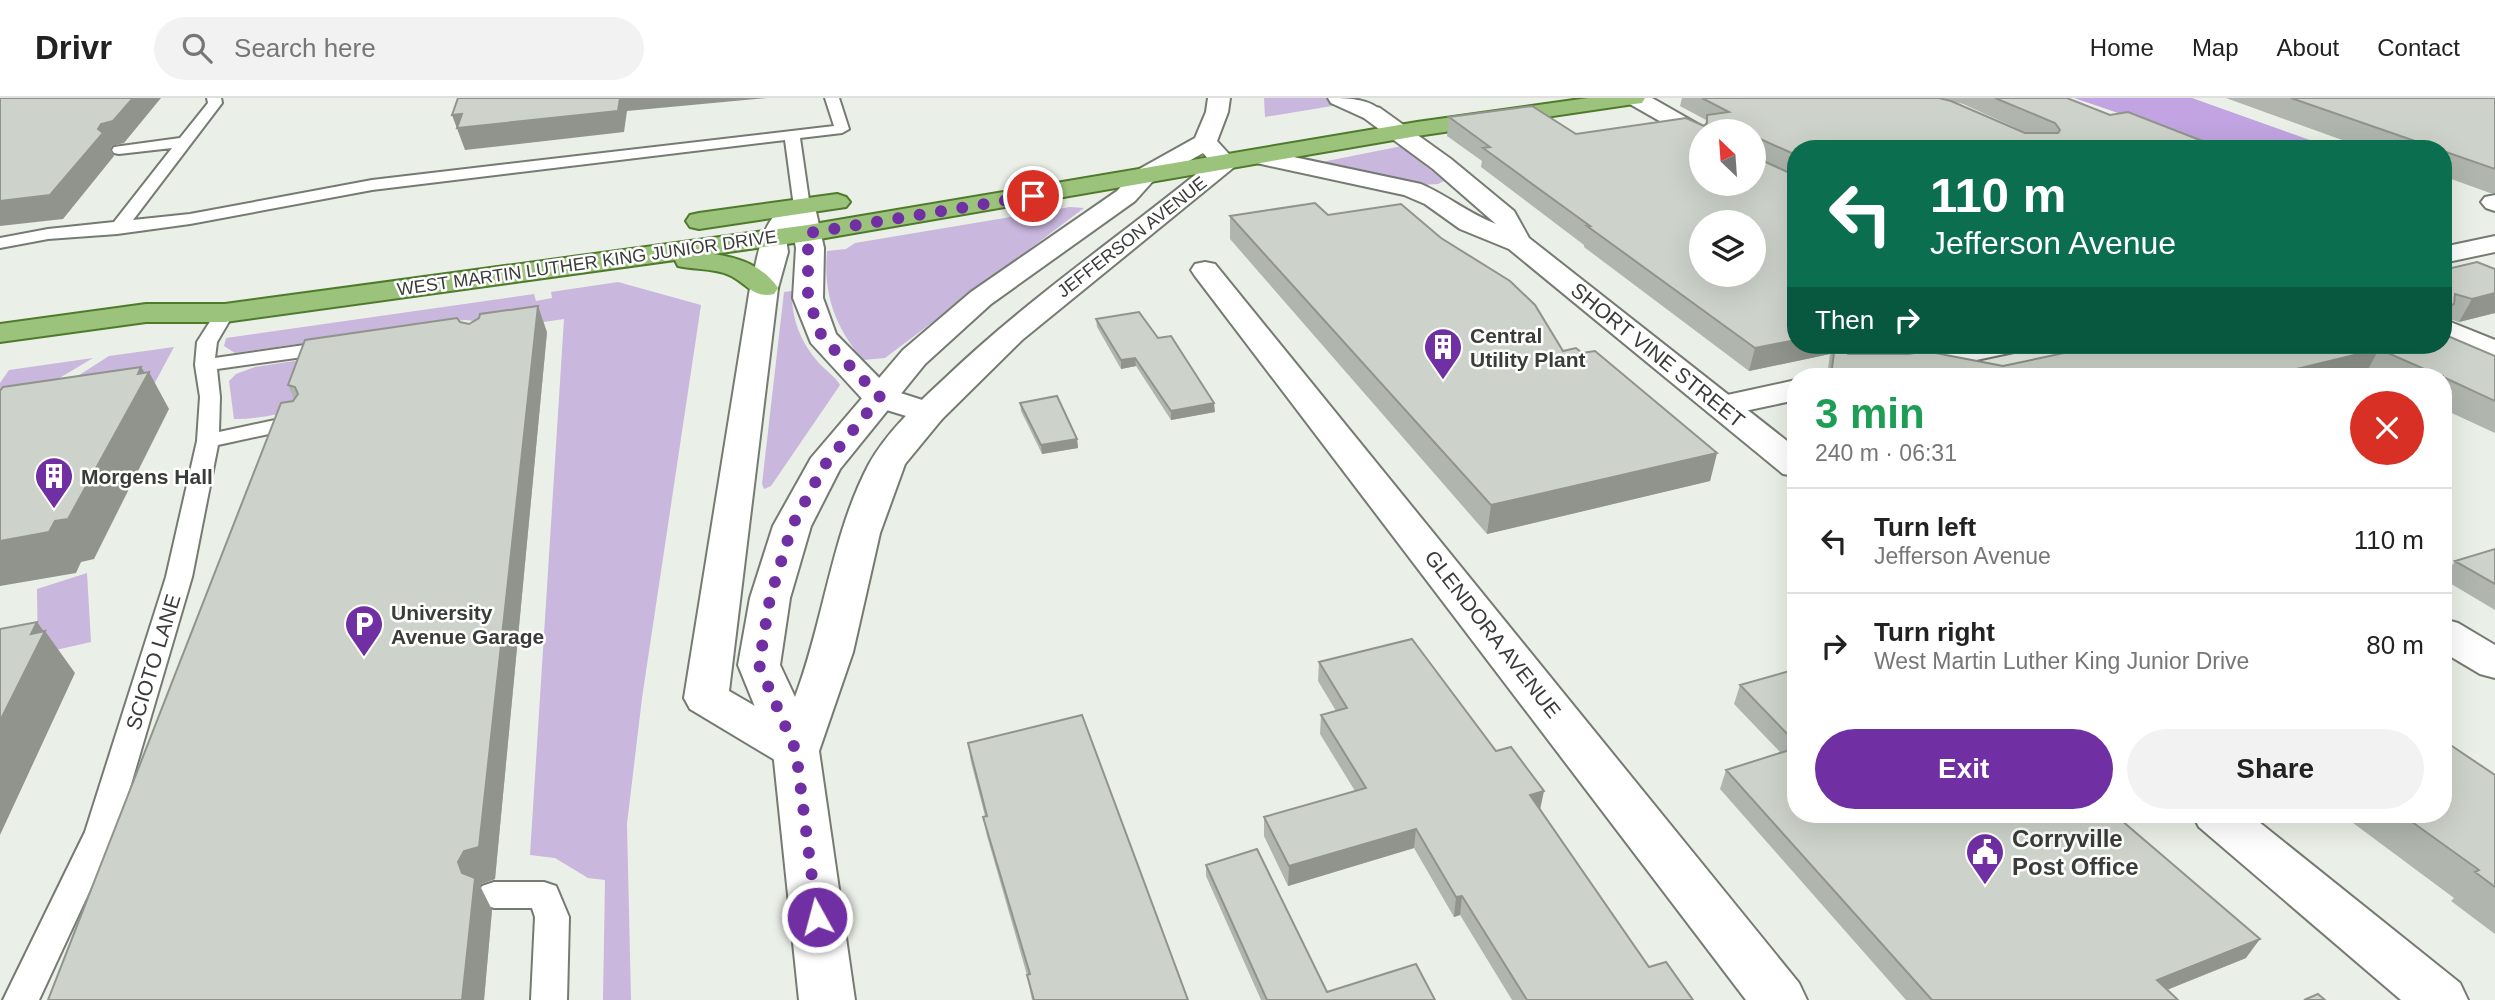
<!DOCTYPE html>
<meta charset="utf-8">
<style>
:root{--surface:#fff;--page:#f2f2f2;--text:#222;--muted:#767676;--line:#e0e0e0;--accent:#702fa3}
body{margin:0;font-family:Helvetica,sans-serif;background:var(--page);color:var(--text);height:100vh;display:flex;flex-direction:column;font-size:26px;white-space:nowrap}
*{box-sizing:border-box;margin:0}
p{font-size:23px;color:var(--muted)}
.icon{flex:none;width:38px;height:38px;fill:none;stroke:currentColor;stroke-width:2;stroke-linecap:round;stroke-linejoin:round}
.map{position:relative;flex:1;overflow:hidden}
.sheet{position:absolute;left:1787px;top:270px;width:665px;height:455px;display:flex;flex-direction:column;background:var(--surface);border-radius:28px;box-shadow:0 7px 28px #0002}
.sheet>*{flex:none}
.top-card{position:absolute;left:1787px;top:42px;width:665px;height:214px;border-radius:28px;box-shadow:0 7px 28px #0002;background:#0b6e4f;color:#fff;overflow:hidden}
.needle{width:46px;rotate:335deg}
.tools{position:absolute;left:1689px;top:21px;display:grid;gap:14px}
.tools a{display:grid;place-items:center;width:77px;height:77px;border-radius:50%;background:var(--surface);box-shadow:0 7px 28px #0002;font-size:35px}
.pin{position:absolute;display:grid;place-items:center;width:60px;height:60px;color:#fff;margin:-30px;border:4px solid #fff;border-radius:50%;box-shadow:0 2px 7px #0007}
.me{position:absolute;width:77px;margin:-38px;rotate:353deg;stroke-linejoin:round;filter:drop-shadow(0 0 5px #0008)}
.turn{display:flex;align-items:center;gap:24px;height:147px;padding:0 28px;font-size:32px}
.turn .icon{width:91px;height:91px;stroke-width:2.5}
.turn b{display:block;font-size:49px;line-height:60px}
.then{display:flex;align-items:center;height:66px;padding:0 28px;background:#0003;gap:14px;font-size:26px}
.round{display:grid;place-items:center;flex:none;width:74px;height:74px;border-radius:37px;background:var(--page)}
.summary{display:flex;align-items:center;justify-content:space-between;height:119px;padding:0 28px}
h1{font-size:42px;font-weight:600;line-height:52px;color:#1e9e55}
.cta{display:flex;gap:14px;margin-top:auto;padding:14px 28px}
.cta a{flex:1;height:80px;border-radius:42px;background:var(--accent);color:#fff;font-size:28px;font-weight:600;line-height:80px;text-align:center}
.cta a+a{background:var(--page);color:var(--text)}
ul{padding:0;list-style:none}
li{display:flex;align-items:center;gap:21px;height:105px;padding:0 28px;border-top:2px solid var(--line)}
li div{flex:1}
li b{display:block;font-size:26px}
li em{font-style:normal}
header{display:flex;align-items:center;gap:42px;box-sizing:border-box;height:98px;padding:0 35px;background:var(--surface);border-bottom:2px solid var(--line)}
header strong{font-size:33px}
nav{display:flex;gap:38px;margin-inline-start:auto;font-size:24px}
.search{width:490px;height:63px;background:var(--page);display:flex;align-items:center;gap:18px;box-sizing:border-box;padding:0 24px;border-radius:38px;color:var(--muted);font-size:26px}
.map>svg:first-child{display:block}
</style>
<header>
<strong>Drivr</strong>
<div class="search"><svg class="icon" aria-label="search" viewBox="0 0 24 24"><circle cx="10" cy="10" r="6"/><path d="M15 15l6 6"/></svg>Search here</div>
<nav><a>Home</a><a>Map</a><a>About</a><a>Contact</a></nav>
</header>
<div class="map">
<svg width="2495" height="902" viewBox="0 0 2495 902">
<rect width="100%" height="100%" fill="#eaefe7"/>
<!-- green -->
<path fill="#c9b7de" d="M1264,0H1326L1338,7L1265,19Z
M1402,48L1444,83L1438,86L1421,87L1317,65Z
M1070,109L1084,110L885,260L863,262C835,229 823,196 827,153L846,151L855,145Z
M618,184L701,207L642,600L627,726L631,902H603L605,782L588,780L555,760L530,757L564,221L523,227L464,222L235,255L224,248L226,240L534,196L536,203L552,200L551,194Z
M792,193C791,220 800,243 818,264C825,272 835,278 840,287L771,388L764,391L762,386L784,194Z
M451,239C386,271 307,322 234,321L229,283L236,276L255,269Z
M174,249L152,290L62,288L109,258Z
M93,260L41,291L0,299V285L9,272Z
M87,475L91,544L38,556L37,491Z"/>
<!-- forest -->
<path fill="#c1a4e1" d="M2074,0H2192L2335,51H2203L2127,18Z"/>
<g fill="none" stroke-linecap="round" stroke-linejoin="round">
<defs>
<path id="service" d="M207,0H221L222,5L133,122L190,116L372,82L834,28L825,0H839L849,31L842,35L800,40L810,109L802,114L794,109L785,42L372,92L190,126L117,136L48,141L0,150V140L48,131L114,124L172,50L119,56L114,55L112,52L114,49L180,40L208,5Z
M225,209L234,215L217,244L215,260L332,243L342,249L332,255L217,271L220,299L219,334L298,317L306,318L309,323L306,328L218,347L192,479L117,734L39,902H3L85,734L166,479L197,343L200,299L195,267L197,244L218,211Z
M494,784H544L556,788L569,819L567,902H531L535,819L532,810H494L482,806L478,797L482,788Z"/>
<path id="minor" d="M1625,0H1652L1710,33H1701V44L1693,42L1628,5Z
M2495,97V113L2486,110L2481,104L2485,99Z
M802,101L811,104L815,109L824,150L823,200L836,236L891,292L941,308L946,315L941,322L929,325L867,306L811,245L793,200L796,150L792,130L786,140L788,154L778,190L729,593L812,641L819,653L812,665L796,670L780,665L690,611L684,600L750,190C760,155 759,112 802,101Z
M2495,138V154L2443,165V149Z
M1205,164L1215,166L1799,885L1807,902H1746L1195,178L1191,172L1195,166Z
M2443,221L2495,242V262L2443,241Z
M1960,247H2018L2014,254L1901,278H1841L1846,271Z
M1796,282V302L1721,318L1709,315L1704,308L1709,301Z
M2443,521L2458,525L2495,547V580L2480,576L2443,554Z"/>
<path id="tertiary" d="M1372,8L1380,10L1451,61L1514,113L1529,140L1796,350V378L1783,376L1509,151L1460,131L1425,106L1404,97L1261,66L1253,64L1249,59L1253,54L1261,52L1421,86C1447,97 1469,116 1496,126L1433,71L1364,20L1361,15L1364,10Z
M2192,716H2249L2460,885L2468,902H2401L2199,729Z"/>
<path id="secondary" d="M1208,0H1230L1228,14L1217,43L1237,65L1233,70L1022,242L942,321L905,366L880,435L853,554L819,653L855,902H799L773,653L738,567L750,500L773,428L811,360L903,252L971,194L1117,93L1134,74L1195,40L1206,14ZM1203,55L1211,64C1122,137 1026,202 943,282C916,307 887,334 869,366C831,438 824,523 795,599L780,567L790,500L811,428L840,371L925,266L991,206L1135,103L1152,84Z
M1328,0C1346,0 1371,0 1383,15L1380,20H1364L1331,5Z"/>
<path id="primary" d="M1588,0H1645L1642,5L1634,6L1417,38L808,143L714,156C740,160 763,168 778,190L774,196C753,201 747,185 729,177C714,170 695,172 678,168L675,162L225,224H146L0,244V226L146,206H225L808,127L1417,24Z
M837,96L846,99L850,104L846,109L699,131L690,129L686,123L690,117L699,115Z"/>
</defs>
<!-- service casing -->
<use href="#service" stroke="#757a72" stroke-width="4"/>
<!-- minor casing -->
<use href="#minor" stroke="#757a72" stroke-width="4"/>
<!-- tertiary casing -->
<use href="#tertiary" stroke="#757a72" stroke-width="4"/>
<!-- secondary casing -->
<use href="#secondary" stroke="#757a72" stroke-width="4"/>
<!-- primary casing -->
<use href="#primary" stroke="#4f7a2b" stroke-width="4"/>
<!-- service -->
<use href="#service" fill="#fff" fill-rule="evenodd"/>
<!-- minor -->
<use href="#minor" fill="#fff" fill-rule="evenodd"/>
<!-- tertiary -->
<use href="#tertiary" fill="#fff" fill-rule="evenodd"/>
<!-- secondary -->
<use href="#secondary" fill="#fff" fill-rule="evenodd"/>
<!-- primary -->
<use href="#primary" fill="#9cc37c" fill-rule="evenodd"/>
</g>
<!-- wall -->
<path fill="#b0b5ae" d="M1682,0H1939L2025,35H2027L1963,6L1939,0H2067L2110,17L2223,51H1796V247H1875L1863,249L1861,256L2003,268L2443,247L2495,258V335L2443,311V278H2373L2366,275L2352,278H1827L1830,256L1749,273L1584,149V147L1481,69L1482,63L1447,38L1449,19L1576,36L1705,27L1706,22L1680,8Z
M2226,0H2495V95H2490L2443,78V51H2367Z
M1328,117L1563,253L1582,255L1717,355L1710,383L1487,436L1230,141V118Z
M2495,171V215L2459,224L2446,220L2443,225V172Z
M1096,221L1158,240L1215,314L1171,322L1136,268L1121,271L1097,229Z
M460,224L547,234L495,781L481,786L480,788L492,812L484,902H48L294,301L288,287Z
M1020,305L1077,341L1078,350L1042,356L1021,313Z
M2495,451V512L2443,481L2455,463Z
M1319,564L1540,712L1649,869L1693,902H1512L1460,817L1454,819L1414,750L1288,788L1264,738V719L1355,693L1320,636L1321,617L1336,613L1318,583Z
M1796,574V716L2246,860L2167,892L2178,902H1906L1720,691L1726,672L1780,654L1734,606L1740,587Z
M968,645L1188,902H1032L1027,877L987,738L983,719L985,718L971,664Z
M2495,677V836L2451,803L2454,800L2341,716H2443Z
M1206,767L1327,894L1435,902H1261L1206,778Z"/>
<!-- shaded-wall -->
<path fill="#90948d" d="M133,0H161L124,45L112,48L111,51L114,58L63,121L0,128V103Z
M620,0H767L627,13L624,34L465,52L452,17Z
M2495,195V215L2459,224L2472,201Z
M2454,206L2443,225V209Z
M538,208L547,234L495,781L481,786L480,788L492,812L484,902H462V775L458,764Z
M1796,242V247H1833L1830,256L1749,273L1755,250Z
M1835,247H1875L1863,249L1858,266Z
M2379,251L2366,275L2352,278H2267Z
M1135,260L1136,268L1121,271V262Z
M141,269L147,278L149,274L169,311L94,461L81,464L76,475L0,488V443L138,276Z
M2218,274L2216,278H2201Z
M1214,305L1215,314L1171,322V313Z
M1077,341L1078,350L1042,356L1041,347Z
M1717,355L1710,383L1487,436L1491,407Z
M37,524L45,535V533L75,575L0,737V623L31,536Z
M1544,693L1540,712L1530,697Z
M1416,731L1414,750L1288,788L1289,768Z
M1462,798L1460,817L1454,819L1456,799Z
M2260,841L2246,860L2144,901L2157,882Z"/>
<!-- building -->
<path fill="#cdd3ca" stroke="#90948d" stroke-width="2" fill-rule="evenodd" d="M0,0H133L113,23L101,26L98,31L103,35L50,97L0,103Z
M458,0H620L618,13L457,30L462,16L452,17Z
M1702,0H1939L1951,3L2025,35H2058L2060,32L2055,25L1995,0H2067L2110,17L2128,14L2223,51H1796V57L1756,39L1757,60L1796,78V242L1755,250L1587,128H1590L1483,50L1490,49L1449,19L1532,8L1576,36L1686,20L1704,28L1707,25V17L1729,14ZM1701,33H1754V86H1701ZM1701,124H1754V177H1701Z
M2291,0H2495V71L2443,53V51H2438Z
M1315,105L1328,117L1401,106L1441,140L1510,183L1535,207L1563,253L1576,250L1582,255L1595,253L1717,355L1491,407L1230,118Z
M2477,164L2495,171V195L2472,201L2455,196L2454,206L2443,209V172Z
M538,208L479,749L464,753L458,764L462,775L475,780L462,902H48L281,305L293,303L298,296L295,289L288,287L305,242L457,220L460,224L469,226L479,220L480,216Z
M1139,214L1158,240L1171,238L1214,305L1171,313L1135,260L1121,262L1096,221Z
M2443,236L2495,258V303L2443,279V278H2440L2379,251L2267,278H2226L2218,274L2201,278H1831L1835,247H1850L1846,254L1848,256H1909L1925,253L2003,268L2102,247H2443Z
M141,269L138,276L149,274L68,421L55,423L49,434L0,443V293L3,289Z
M1057,298L1077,341L1041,347L1020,305Z
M2495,451V486L2455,463Z
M37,524L31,536L45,533L0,623V531Z
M1412,541L1496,653L1511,649L1544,693L1530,697L1649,869L1666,864L1693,902H1527L1462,798L1456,799L1416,731L1289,768L1264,719L1366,690L1321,617L1347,610L1319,564Z
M1793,572L1796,574V645L1740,587Z
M1082,617L1188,902H1034L1027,877L1030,876L983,719L987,718L968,645Z
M2443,642L2495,677V789L2475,774L2479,772L2401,716H2443Z
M1796,650V716H2114L2260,841L2157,882L2178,902H1932L1726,672Z
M1257,751L1327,894L1416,866L1435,902H1267L1206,767Z
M2318,896L2325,902H2304Z"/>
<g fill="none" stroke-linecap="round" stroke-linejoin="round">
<!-- route -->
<path stroke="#702fa3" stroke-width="12" stroke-dasharray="0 21.6" d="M817,819L796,653L759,567L770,500L792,428L824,368L880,299L822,239L808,200V135L1033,98"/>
</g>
<!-- icons -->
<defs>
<symbol id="building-pin" viewBox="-11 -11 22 30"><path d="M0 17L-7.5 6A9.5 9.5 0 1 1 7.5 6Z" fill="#702fa3" stroke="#fff"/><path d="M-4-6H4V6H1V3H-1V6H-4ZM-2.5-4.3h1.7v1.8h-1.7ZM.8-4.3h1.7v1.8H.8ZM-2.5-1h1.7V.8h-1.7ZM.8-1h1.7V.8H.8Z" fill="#fff"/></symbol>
<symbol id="parking-pin" viewBox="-11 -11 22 30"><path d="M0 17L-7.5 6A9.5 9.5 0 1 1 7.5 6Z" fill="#702fa3" stroke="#fff"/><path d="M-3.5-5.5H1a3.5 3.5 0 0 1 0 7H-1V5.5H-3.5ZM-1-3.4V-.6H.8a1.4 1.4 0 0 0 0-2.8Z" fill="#fff"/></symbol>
<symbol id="civic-pin" viewBox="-11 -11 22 30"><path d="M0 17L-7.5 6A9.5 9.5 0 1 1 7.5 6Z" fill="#702fa3" stroke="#fff"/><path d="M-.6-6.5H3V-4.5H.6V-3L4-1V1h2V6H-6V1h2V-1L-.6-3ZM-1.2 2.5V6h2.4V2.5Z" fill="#fff"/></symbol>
</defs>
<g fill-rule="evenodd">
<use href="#building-pin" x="1421" y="227" width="44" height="60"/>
<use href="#building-pin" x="32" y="356" width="44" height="60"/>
<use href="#parking-pin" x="342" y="504" width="44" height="60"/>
<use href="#civic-pin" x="1963" y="732" width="44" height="60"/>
</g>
<g text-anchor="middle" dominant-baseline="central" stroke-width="5" stroke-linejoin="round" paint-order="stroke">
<!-- far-street labels -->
<g font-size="18" fill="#3a3c39" stroke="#fff">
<text transform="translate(1132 139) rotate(-38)">JEFFERSON AVENUE</text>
<text transform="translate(587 165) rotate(-8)">WEST MARTIN LUTHER KING JUNIOR DRIVE</text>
</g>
<!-- poi labels -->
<g font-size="21" font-weight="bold" fill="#3a3c39" stroke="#fff" text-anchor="start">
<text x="1470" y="237">Central<tspan x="1470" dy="24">Utility Plant</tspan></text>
<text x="81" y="378">Morgens Hall</text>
<text x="391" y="514">University<tspan x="391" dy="24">Avenue Garage</tspan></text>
</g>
<!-- street labels -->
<g font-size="21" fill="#3a3c39" stroke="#fff">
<text transform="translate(1658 257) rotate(39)">SHORT VINE STREET</text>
<text transform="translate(1493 536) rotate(52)">GLENDORA AVENUE</text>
<text transform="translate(153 564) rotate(-73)">SCIOTO LANE</text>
</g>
<!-- near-poi labels -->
<g font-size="24" font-weight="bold" fill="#3a3c39" stroke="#fff" text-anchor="start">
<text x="2012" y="740">Corryville<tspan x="2012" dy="28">Post Office</tspan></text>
</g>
</g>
</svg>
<div class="tools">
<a><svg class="needle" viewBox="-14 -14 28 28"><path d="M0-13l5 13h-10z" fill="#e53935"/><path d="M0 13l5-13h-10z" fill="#767676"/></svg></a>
<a><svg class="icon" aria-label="layers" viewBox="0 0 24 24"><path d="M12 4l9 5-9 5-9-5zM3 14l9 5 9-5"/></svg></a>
</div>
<div class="pin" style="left:1033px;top:98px;background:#d93025"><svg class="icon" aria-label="arrive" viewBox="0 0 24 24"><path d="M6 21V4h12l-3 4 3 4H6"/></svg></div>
<svg class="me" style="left:817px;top:819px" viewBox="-20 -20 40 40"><circle r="17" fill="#702fa3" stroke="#fff" stroke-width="3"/><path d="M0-11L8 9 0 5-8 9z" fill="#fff"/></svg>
<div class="top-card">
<div class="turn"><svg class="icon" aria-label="left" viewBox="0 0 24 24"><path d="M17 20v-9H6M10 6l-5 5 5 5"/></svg><div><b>110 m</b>Jefferson Avenue</div></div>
<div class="then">Then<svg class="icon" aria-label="right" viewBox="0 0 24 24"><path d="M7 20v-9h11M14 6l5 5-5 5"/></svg></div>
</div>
<section class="sheet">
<div class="summary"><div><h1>3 min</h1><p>240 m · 06:31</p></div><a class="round" style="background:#d93025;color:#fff"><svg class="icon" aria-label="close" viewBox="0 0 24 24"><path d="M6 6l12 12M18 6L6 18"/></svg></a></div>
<ul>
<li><svg class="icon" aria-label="left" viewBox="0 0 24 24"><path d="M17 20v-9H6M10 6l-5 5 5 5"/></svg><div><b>Turn left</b><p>Jefferson Avenue</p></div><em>110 m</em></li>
<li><svg class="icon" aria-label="right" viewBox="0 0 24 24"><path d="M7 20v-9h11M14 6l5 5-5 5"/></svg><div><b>Turn right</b><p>West Martin Luther King Junior Drive</p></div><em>80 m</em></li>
</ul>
<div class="cta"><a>Exit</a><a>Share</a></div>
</section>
</div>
